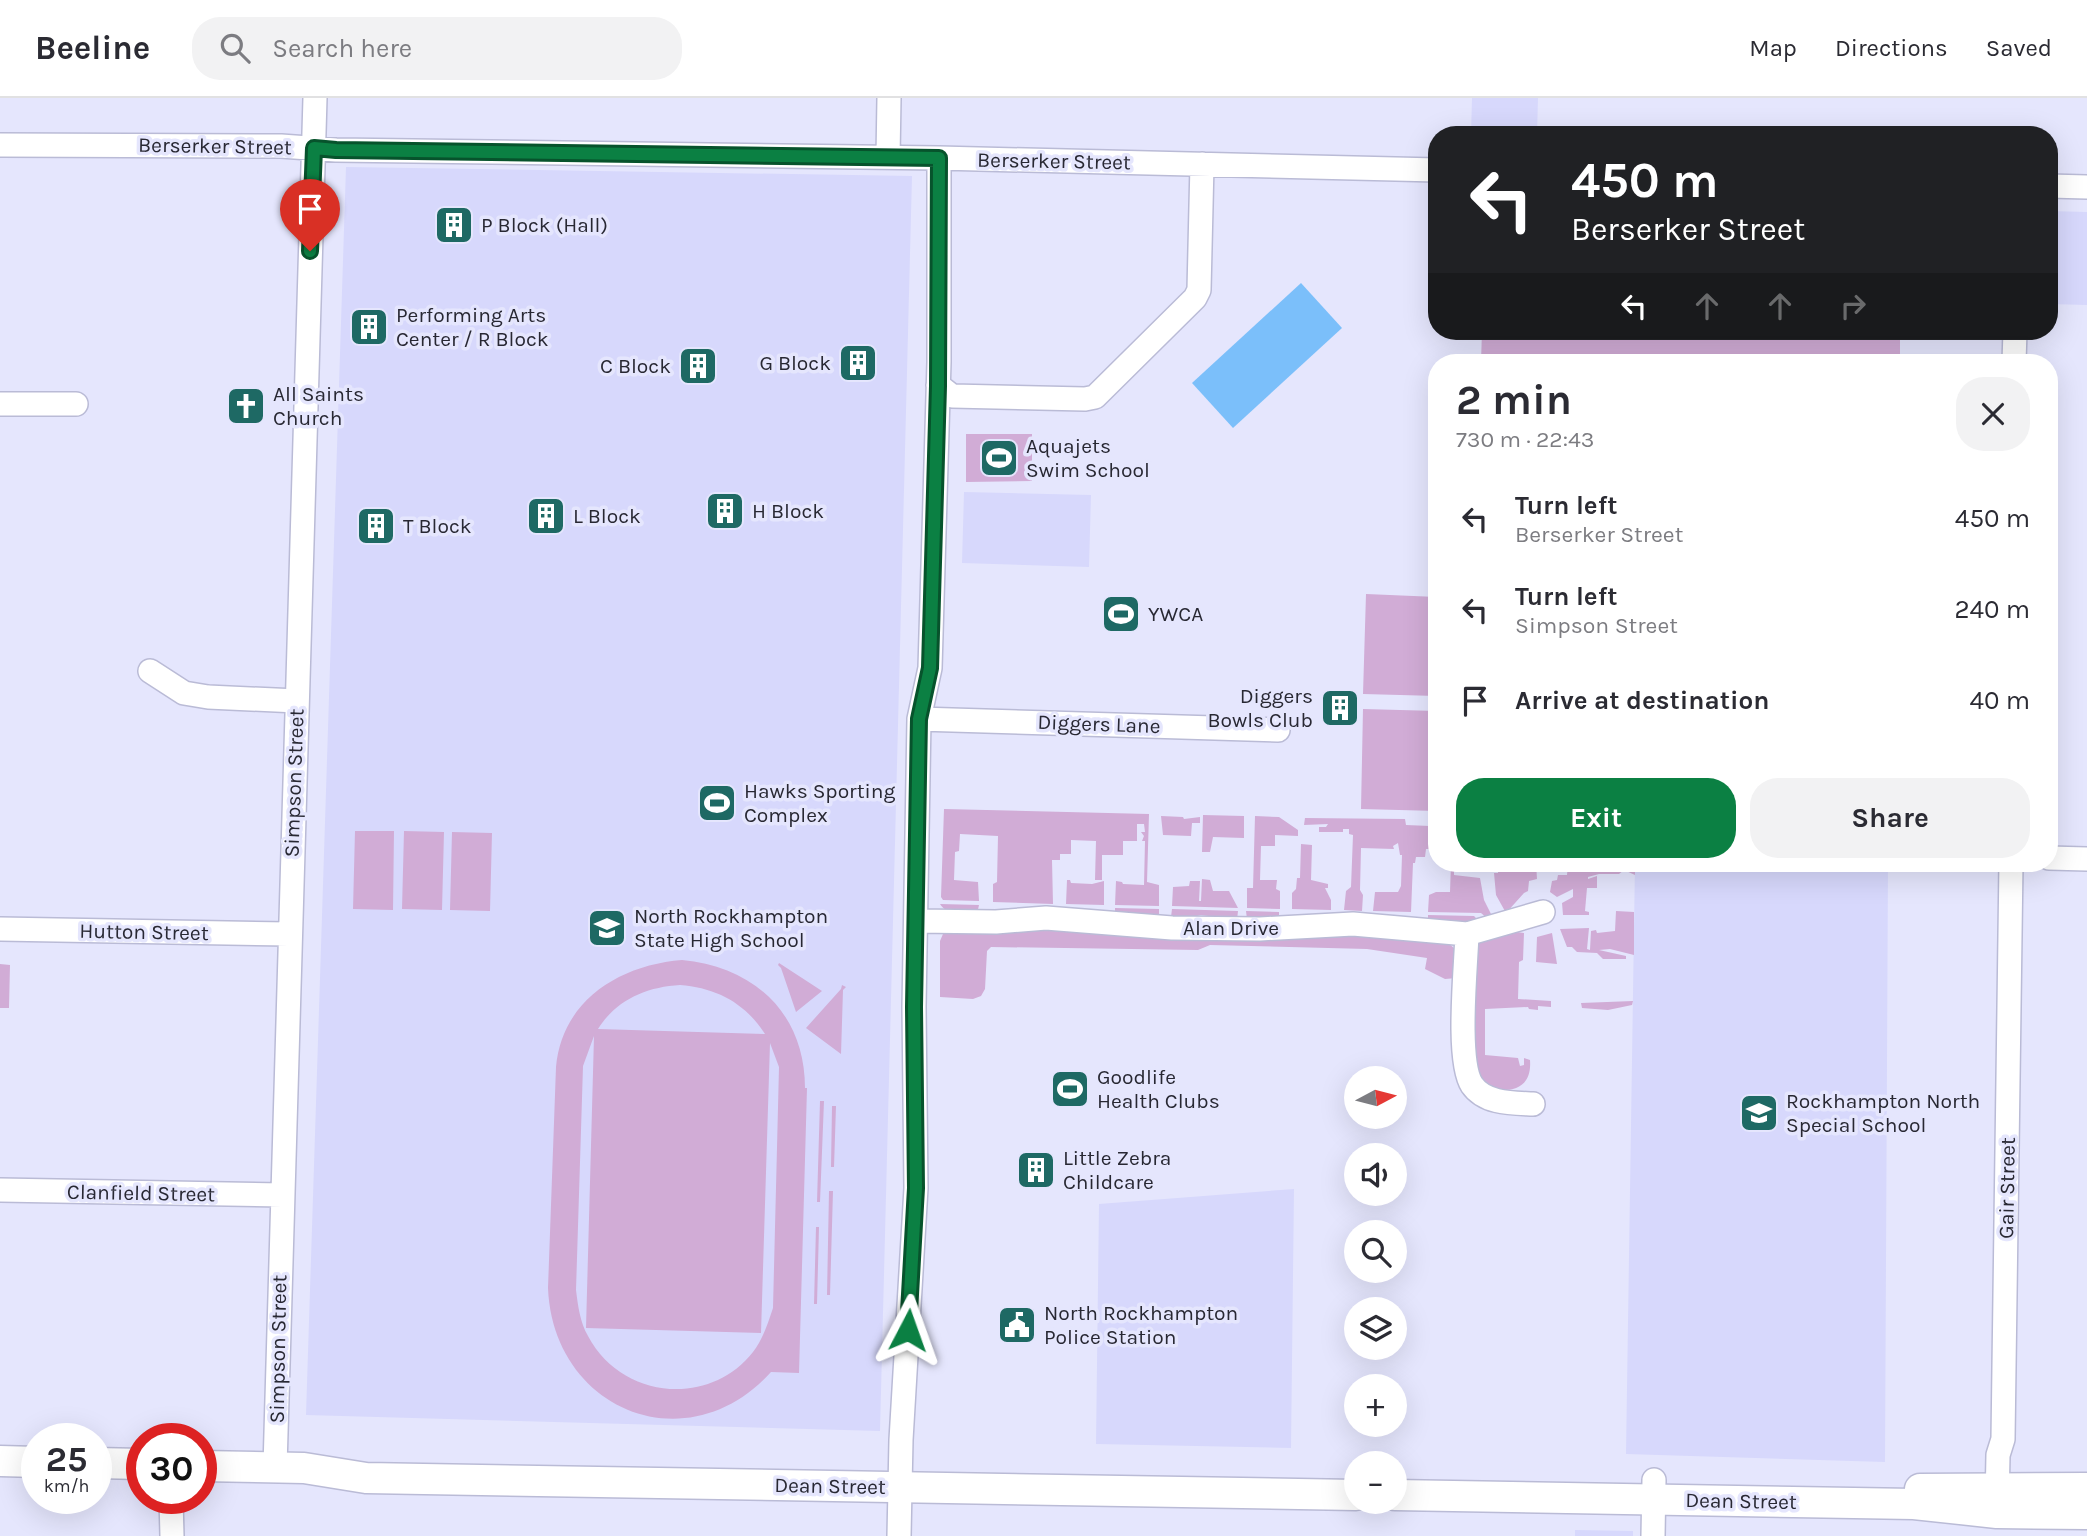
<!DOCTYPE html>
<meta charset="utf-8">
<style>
:root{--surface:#fff;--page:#f2f2f3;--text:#2b2b33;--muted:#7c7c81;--line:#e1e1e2;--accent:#0b8043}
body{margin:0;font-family:Karla,sans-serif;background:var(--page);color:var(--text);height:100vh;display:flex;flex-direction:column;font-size:26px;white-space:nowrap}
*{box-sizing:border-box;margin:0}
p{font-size:23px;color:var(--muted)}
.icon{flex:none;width:38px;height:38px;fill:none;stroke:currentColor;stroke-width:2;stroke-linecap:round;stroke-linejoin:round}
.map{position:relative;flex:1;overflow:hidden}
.sheet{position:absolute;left:1428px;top:256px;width:630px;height:518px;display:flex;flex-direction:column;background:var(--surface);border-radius:28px;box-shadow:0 7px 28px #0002}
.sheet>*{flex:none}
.guide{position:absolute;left:1428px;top:28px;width:630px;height:214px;border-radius:28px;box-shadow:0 7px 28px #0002;background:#202124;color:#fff;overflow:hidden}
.needle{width:46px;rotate:83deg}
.tools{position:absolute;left:1344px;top:968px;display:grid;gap:14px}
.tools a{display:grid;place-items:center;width:63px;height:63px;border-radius:50%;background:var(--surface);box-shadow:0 7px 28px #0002;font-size:35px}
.speed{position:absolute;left:21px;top:1325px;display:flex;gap:14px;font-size:35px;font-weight:700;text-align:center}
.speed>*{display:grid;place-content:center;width:91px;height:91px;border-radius:50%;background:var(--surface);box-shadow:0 7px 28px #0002;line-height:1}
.speed small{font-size:18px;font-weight:400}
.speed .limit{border:10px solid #d22;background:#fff;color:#111}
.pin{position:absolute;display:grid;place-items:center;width:60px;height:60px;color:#fff;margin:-72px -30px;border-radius:50% 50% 50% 0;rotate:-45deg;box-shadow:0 0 7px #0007}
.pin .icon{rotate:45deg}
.me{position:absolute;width:77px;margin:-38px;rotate:4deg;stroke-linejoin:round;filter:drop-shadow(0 0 5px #0008)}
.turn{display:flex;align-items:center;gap:24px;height:147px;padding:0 28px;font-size:32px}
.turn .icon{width:91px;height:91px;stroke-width:2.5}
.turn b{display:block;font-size:49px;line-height:60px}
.lanes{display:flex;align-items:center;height:66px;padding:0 28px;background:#0003;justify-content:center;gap:35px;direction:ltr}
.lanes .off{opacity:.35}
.round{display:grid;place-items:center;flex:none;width:74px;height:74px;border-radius:28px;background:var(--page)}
.overview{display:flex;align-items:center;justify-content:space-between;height:119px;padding:0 28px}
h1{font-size:42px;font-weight:700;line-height:52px}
.primary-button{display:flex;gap:14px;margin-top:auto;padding:14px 28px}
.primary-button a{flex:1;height:80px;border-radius:28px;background:var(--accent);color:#fff;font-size:28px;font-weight:700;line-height:80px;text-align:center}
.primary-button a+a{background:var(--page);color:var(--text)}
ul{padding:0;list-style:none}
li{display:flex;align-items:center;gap:21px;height:91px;padding:0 28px}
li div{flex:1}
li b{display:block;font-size:26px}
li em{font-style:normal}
header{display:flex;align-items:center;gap:42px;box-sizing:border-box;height:98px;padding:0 35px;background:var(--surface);border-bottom:2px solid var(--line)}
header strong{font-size:33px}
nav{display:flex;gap:38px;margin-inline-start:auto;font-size:24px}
.search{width:490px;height:63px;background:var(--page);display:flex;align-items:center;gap:18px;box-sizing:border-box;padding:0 24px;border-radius:28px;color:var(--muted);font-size:26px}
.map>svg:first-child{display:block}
</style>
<header>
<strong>Beeline</strong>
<div class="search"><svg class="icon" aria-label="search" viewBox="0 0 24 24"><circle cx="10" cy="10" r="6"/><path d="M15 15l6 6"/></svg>Search here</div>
<nav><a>Map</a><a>Directions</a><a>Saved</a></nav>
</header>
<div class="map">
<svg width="2087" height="1438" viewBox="0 0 2087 1438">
<rect width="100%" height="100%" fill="#e5e6fd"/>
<!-- built -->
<path fill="#d7d8fc" d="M1472,0H1538L1537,37H1471Z
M346,69L912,78L880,1333L306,1317Z
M2049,113L2087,114V207L2049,206Z
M964,394L1091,397L1089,469L962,465Z
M1635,765H1888L1885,1364L1626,1356Z
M1294,1091L1291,1350L1096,1346L1099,1106Z
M1575,1432L1633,1433V1438H1575Z"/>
<!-- green -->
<path fill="#d1acd6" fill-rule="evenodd" d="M1482,233H1900V264H1481Z
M966,336H1032V383L966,384Z
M1366,496L1437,499V598L1363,596Z
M1363,611L1437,613V713L1361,711Z
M944,711L1149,716L1147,784L1159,787V808L1115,807L1116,783L1122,784L1123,786L1144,787L1145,743H1142L1144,738L1141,734H1145L1144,726H1137V743H1123V757H1102V782H1095L1096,743L1071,742V756H1060V762H1052L1053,806L993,804V786L997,784L998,738L960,736L959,753L955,754L954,782L978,784L979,803L943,802L941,799Z
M1203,717L1244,718V740L1213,739L1210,754H1202Z
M1161,718L1183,719L1184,721L1200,719V725H1192L1191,738L1163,737Z
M1255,718L1279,719L1298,732V738L1275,737V748H1261L1260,782H1277L1276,791L1280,793V811L1247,810V790H1253Z
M1305,720L1405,721L1406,727L1430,728L1435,725L1437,730H1432L1433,751H1426L1425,759H1416L1415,765H1413L1411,814L1373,813L1375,794H1398L1401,788L1402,757H1400L1398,745L1393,748L1394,751L1361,750L1360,792L1363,797L1362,813L1344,812L1346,793L1351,789L1353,737L1349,736V731H1343V734H1319V729H1326L1328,726L1304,727Z
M355,733H394L393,812L353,811Z
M404,733L444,734L442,812L402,811Z
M452,734L492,735L490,813L450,812Z
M1301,746L1312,747L1311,782L1328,786V790H1325L1331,802V812L1292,811V795L1296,791L1297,780H1300Z
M1451,765H1454V777L1480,780L1484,802L1493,820L1488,821L1481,815L1428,814L1429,797L1436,794H1450Z
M1499,765H1507V769H1515V765H1513H1521L1520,773L1524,765H1536L1537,781L1529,783L1528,793L1524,795L1506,815L1496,797L1494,775H1498Z
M1581,765H1635V777L1624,772L1619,776H1599L1588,779V781L1597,778V790H1587L1585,813L1589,814V817H1563L1562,805L1573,799V791L1557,799L1550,794L1552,783L1557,782L1558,777H1567L1568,766Z
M1202,781L1210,782L1213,793H1229L1238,810L1172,808L1173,789L1189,788L1190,783H1200L1199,803H1201Z
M1067,782H1070L1071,785L1092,786L1104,783V807L1066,806Z
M940,806L979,807L977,816C965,815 947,818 940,806Z
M1115,810L1159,811V819L1115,816Z
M1172,811L1238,813L1237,822L1201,817L1181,822L1171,819Z
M1246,813L1279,814V821H1247Z
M1616,813L1634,814V857L1610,851L1599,852L1626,858V861H1603L1597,855L1577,854L1572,849H1567L1560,831L1589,830L1587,851L1590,852L1591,833L1596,832L1597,835L1615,833Z
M1428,817L1474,818L1479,823L1428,825Z
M1023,830L1325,834L1446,843L1455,851L1457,880L1445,881L1425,871L1427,860L1367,851L1210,847L1198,852L991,849L987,853L985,891L981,898L973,901L940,899V843L943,836L947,834Z
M1510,833L1524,835L1523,862L1519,864L1518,901L1551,903V909L1538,908V912L1529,911L1528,909L1485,911V957L1518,960L1520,968L1524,967V960L1530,962C1532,989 1514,995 1489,991L1473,971L1475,851L1481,842Z
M1552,835L1557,866L1536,864L1537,839Z
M682,862C754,869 805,915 805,990H807L799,1275L771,1274C687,1367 553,1312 548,1190L556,969C562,902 620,867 682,862ZM680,887C717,890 745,905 765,936L598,931C616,902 646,889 680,887ZM594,938L586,1230L761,1235L770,945L779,969L773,1210C768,1225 763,1241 753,1254C709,1310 621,1301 588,1238C580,1224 578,1208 576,1192L583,968Z
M779,865L822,893L796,914L781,870L778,867Z
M0,866L10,867L9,910H0Z
M842,887L846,889L843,892L841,956L806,930L841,891Z
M1633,903L1632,907L1608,912L1582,910L1581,905Z
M820,1003H824L820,1104H817Z
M832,1008H836L834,1069H831Z
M829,1093H833L830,1197H827Z
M816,1129H819L817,1206H814Z"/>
<!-- water -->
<path fill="#7bbffa" d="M1301,185L1342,230L1233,330L1192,285Z"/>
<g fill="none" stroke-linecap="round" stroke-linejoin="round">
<defs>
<path id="minor" d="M0,47L281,48L336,52L939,60L1437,72
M888,59L889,0
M2049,88L2087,89
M2014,264L2015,233
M938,287L952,298L1085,301L1095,299L1195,200L1199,192L1202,66
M0,306H76
M150,573L184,595L208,599L297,603
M919,621L1278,632
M2049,760L2087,761
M916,823L996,824L1046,820L1172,830L1260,831L1353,826L1467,836L1543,814
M0,831L289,836
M1467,836C1466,868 1456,963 1472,987C1485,1006 1513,1005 1533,1006
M0,1092L282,1097
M275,1369L315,0
M171,1400L172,1438
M1997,1405L1998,1357L2003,1341L2011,765
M899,1438L901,1342L916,1090L914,909L919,621L930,570L939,264V60
M1653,1438L1654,1382"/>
<path id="major" d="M0,1363L37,1364
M96,1365L142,1366
M201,1368L304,1370L366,1380L1356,1397
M1920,1391L2087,1390
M1395,1397L1914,1406L1997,1415L2087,1416"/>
</defs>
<!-- minor casing -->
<use href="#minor" stroke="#babbd6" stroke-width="26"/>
<!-- major casing -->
<use href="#major" stroke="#babbd6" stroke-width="33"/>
<!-- minor -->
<use href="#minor" stroke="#fff" stroke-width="23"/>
<!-- major -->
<use href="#major" stroke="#fff" stroke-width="30"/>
</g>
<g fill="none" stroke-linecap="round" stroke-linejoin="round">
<defs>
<path id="route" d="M310,153L314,50L336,52L939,60L938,288L930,570L919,621L914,909L916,1090L908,1232"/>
</defs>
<!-- route casing -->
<use href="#route" stroke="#07532c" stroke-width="18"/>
<!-- route -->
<use href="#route" stroke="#0b8043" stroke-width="12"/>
</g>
<!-- icons -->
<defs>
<symbol id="building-square" viewBox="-11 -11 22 22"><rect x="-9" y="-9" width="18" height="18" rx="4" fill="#1e6964" stroke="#e5e6fd"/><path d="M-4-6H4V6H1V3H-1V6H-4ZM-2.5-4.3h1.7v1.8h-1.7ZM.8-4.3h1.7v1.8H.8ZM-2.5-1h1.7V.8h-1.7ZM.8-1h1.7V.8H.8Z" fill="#fff"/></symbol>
<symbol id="church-square" viewBox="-11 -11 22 22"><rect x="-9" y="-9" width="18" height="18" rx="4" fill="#1e6964" stroke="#e5e6fd"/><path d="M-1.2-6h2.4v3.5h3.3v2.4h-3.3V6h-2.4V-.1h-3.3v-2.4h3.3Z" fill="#fff"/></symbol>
<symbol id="stadium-square" viewBox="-11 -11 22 22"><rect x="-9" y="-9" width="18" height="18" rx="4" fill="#1e6964" stroke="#e5e6fd"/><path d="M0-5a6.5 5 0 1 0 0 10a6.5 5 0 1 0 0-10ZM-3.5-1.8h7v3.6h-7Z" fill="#fff"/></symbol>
<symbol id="school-square" viewBox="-11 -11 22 22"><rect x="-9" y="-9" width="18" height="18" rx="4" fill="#1e6964" stroke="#e5e6fd"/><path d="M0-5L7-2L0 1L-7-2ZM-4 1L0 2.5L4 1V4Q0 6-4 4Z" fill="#fff"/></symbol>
<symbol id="civic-square" viewBox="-11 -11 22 22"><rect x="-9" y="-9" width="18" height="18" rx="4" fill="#1e6964" stroke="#e5e6fd"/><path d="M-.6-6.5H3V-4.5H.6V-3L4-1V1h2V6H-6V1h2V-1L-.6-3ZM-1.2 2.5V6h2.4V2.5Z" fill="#fff"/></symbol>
</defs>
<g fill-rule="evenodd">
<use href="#building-square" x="432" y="105" width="44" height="44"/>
<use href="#building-square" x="347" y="207" width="44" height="44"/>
<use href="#building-square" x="836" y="243" width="44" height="44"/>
<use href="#building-square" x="676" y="246" width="44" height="44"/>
<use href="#church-square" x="224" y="286" width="44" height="44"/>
<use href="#stadium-square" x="977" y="338" width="44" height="44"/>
<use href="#building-square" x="703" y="391" width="44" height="44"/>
<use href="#building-square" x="524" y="396" width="44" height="44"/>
<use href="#building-square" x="354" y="406" width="44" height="44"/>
<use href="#stadium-square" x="1099" y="494" width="44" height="44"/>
<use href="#building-square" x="1318" y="588" width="44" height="44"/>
<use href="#stadium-square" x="695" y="683" width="44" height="44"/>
<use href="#school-square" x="585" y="808" width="44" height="44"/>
<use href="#stadium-square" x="1048" y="969" width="44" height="44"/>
<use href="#school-square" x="1737" y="993" width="44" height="44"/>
<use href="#building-square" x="1014" y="1050" width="44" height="44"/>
<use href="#civic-square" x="995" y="1205" width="44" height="44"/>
</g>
<g text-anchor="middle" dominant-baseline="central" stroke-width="7" stroke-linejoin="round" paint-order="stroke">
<!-- street labels -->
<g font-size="21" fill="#282833" stroke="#e5e6fd">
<text transform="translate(215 48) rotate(1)">Berserker Street</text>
<text transform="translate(1054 63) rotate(1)">Berserker Street</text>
<text transform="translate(1099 626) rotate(2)">Diggers Lane</text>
<text transform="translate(294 685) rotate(-88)">Simpson Street</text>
<text x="1231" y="830">Alan Drive</text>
<text transform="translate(144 834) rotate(1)">Hutton Street</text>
<text transform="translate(2007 1090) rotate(-89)">Gair Street</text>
<text transform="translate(141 1095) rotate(1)">Clanfield Street</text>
<text transform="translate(278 1251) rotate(-89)">Simpson Street</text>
<text transform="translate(830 1388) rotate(1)">Dean Street</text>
<text transform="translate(1741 1403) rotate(1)">Dean Street</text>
</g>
<!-- poi labels -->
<g font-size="21" fill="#282833" stroke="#e5e6fd" text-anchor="start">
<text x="481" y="127">P Block (Hall)</text>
<text x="396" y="217">Performing Arts<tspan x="396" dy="24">Center / R Block</tspan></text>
<text x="831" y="265" text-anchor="end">G Block</text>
<text x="671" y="268" text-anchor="end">C Block</text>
<text x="273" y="296">All Saints<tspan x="273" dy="24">Church</tspan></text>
<text x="1026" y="348">Aquajets<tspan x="1026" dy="24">Swim School</tspan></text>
<text x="752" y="413">H Block</text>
<text x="573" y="418">L Block</text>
<text x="403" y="428">T Block</text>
<text x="1148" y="516">YWCA</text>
<text x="1313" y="598" text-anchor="end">Diggers<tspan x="1313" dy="24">Bowls Club</tspan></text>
<text x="744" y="693">Hawks Sporting<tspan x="744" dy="24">Complex</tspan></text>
<text x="634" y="818">North Rockhampton<tspan x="634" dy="24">State High School</tspan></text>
<text x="1097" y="979">Goodlife<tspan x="1097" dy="24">Health Clubs</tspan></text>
<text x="1786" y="1003">Rockhampton North<tspan x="1786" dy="24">Special School</tspan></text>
<text x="1063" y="1060">Little Zebra<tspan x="1063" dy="24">Childcare</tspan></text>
<text x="1044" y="1215">North Rockhampton<tspan x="1044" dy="24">Police Station</tspan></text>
</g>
</g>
</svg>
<div class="tools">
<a><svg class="needle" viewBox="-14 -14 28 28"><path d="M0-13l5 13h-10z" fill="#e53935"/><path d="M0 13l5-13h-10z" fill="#7c7c81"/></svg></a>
<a><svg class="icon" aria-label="sound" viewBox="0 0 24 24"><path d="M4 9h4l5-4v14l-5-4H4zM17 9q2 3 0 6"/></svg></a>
<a><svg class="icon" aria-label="search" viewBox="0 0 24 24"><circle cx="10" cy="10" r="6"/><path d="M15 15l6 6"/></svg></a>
<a><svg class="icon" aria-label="layers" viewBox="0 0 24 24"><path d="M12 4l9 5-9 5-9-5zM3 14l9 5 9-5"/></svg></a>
<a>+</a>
<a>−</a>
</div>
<div class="speed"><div>25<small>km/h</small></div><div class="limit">30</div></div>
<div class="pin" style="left:310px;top:153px;background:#d93025"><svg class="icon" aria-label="arrive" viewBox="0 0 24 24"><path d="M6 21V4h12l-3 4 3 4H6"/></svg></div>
<svg class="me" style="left:908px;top:1232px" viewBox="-20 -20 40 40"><path d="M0-17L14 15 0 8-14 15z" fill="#0b8043" stroke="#fff" stroke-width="4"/></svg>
<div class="guide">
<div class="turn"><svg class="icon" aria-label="left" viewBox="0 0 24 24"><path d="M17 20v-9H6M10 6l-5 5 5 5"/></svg><div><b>450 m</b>Berserker Street</div></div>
<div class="lanes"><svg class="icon" aria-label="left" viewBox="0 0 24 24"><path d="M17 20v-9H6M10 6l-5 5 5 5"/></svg><svg class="icon off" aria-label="ahead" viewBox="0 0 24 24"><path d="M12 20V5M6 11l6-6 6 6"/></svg><svg class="icon off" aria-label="ahead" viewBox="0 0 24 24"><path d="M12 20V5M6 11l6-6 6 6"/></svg><svg class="icon off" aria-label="right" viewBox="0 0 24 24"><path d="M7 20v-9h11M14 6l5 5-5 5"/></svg></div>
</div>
<section class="sheet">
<div class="overview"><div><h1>2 min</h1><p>730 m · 22:43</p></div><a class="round"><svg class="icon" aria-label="close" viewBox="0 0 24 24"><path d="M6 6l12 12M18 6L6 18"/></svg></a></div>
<ul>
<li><svg class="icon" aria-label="left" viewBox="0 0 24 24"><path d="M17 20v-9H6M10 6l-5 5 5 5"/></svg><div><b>Turn left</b><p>Berserker Street</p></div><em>450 m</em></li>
<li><svg class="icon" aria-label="left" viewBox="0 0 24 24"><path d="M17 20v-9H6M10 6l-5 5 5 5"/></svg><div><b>Turn left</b><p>Simpson Street</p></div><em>240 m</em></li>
<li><svg class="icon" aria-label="arrive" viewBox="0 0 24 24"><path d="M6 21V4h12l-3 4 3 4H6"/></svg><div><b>Arrive at destination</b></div><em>40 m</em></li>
</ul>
<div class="primary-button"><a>Exit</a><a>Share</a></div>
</section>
</div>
